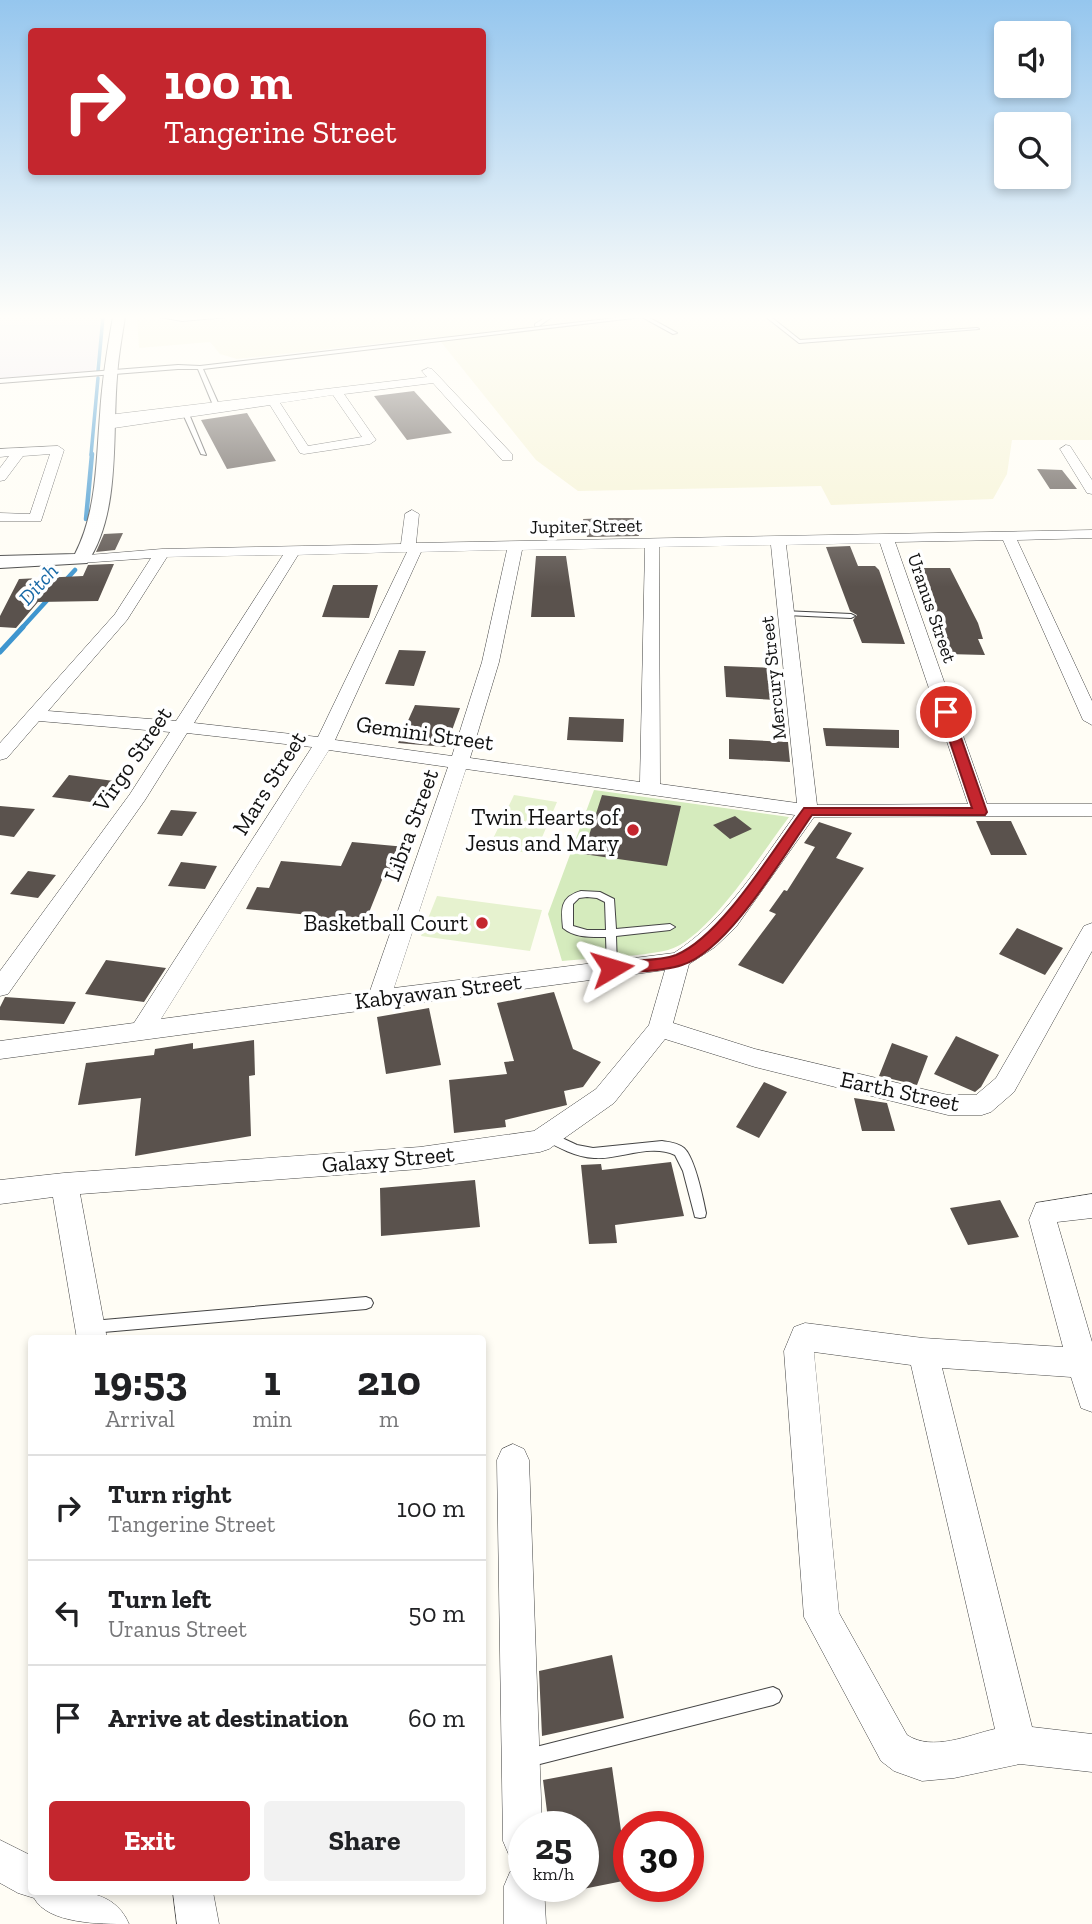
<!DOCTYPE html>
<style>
:root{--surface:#fff;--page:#f2f2f2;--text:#202124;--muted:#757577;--line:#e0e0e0;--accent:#c4262e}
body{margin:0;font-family:"Zilla Slab",serif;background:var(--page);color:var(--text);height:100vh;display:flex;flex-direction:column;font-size:26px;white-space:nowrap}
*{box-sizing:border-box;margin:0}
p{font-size:23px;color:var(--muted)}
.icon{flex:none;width:38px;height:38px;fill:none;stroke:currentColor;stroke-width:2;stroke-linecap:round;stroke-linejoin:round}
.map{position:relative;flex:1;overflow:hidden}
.panel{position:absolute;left:28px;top:1335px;width:458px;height:560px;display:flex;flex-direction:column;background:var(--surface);border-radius:7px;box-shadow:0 4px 10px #0003}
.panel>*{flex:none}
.top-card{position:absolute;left:28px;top:28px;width:458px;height:147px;border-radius:7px;box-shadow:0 4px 10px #0003;background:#c4262e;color:#fff;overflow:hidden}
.fabs{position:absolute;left:994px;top:21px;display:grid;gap:14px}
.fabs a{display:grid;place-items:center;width:77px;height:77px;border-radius:7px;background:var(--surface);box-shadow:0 4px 10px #0003;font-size:35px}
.speed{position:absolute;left:508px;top:1811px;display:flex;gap:14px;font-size:35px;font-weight:700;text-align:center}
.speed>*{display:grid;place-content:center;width:91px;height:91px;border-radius:50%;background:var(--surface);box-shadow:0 4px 10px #0003;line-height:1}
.speed small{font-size:18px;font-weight:400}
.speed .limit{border:10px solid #d22;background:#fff;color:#111}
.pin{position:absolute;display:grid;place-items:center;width:60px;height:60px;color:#fff;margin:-30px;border:4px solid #fff;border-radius:50%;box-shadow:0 2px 7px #0007}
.me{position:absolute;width:77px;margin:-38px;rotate:83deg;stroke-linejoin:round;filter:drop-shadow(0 0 5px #0008)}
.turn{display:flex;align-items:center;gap:24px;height:147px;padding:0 21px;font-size:32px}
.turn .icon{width:91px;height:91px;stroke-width:2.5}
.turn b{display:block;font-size:49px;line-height:60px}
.eta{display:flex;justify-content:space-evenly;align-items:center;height:119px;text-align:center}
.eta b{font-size:42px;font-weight:800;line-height:49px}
.primary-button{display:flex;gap:14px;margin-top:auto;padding:14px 21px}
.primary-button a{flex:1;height:80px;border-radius:7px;background:var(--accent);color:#fff;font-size:28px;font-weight:800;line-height:80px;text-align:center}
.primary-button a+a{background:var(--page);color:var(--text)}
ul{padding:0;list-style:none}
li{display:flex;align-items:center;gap:21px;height:105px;padding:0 21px;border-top:2px solid var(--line)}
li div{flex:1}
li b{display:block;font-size:26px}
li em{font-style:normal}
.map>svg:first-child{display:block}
</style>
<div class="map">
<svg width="1092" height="1924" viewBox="0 0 1092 1924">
<rect width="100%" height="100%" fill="#fffdf5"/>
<!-- industrial -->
<path fill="#eee6ef" d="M119,317L103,319L95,371L0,379V318Z"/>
<!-- farmland -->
<path fill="#f6f3d4" d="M137,317L179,322L252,317H1092V440H1012L1007,474L993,499L831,505L821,486L578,491L536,460L437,337L237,359L220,354L210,342L139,348Z"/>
<!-- green -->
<path fill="#d5ebbd" d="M594,790L789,817C763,851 708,939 668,950C640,957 592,958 562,961L548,914Z"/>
<!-- pitch -->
<path fill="#e6f2cf" d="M514,795L557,802L535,854L489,847Z
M437,896L542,910L530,951L421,936Z"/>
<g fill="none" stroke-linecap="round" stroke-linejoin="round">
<!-- stream-far2 -->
<path stroke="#3f96cf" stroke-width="3.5" d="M98,371L103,317
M91,455L98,378"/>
<!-- stream-far1 -->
<path stroke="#3f96cf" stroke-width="4.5" d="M86,519L92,454
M64,582L75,570
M21,629L51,596"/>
<!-- stream -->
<path stroke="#3f96cf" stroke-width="5" d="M0,652L23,627"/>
</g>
<!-- building -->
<path fill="#5a524d" d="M414,391L452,433L407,440L374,396Z
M247,413L276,461L227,469L201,420Z
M1037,469L1062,470L1077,489H1050Z
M609,518H634L639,536L587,537L583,519Z
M123,533L115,550L96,552L104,534Z
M850,546L858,566H875L879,570L905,644L862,643L853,620L857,615L850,611L826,547Z
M536,556H566L575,617H531Z
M110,564H114L98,601L38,602L16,628L0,627V616L19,579L83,576L88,565Z
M914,568H950L978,623L983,639H978L985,655L947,654L935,626H940L935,612Z
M333,585H378L369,618L322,617Z
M399,650L426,651L414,686L385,684Z
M724,666L774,668L776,700L726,697Z
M415,705L460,708L446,747L398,743Z
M569,717L624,719L623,742L567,740Z
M823,728L899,730V748L826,746Z
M729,739L788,742L790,762L729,759Z
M69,775L114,781L98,803L52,797Z
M602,795L681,806L667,866L583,854Z
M0,806L35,809L14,837L0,835Z
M171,810L197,812L182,836L157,834Z
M735,816L752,829L730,839L713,825Z
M976,821H1011L1027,855H991Z
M819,822L852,833L836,858L864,868L783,984L738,965L776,914L769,911L784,890L787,891L815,847L804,843Z
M352,842L406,847L397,871L386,870L364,925L319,920L321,916L246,909L257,887L269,888L281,861L341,866Z
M181,862L217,866L205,889L168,886Z
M28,871L56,875L38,898L10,894Z
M1017,928L1063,948L1045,975L999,954Z
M106,960L166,968L144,1002L85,994Z
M554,992L573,1049L601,1062L583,1087L564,1091L567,1105L505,1120L506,1127L454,1133L449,1080L507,1074L504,1062L514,1061L497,1003Z
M5,997L76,1002L64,1024L0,1020V1007Z
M429,1008L441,1065L386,1074L377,1017Z
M956,1036L999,1055L981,1087L975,1092L934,1074Z
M254,1040L255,1075L249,1076L251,1136L135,1156L141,1098L78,1105L86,1063L154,1055L155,1049L193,1043V1049Z
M892,1043L928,1056L917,1085L879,1076Z
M764,1082L787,1092L759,1138L736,1127Z
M854,1098L887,1103L895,1131H862Z
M671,1162L684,1216L615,1225L617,1243L589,1244L581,1165L601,1164L602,1170Z
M475,1180L480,1227L381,1236L380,1188Z
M1000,1200L1019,1237L968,1245L950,1208Z
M612,1655L624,1718L542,1736L539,1671Z
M612,1767L628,1880L583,1889V1827H549L543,1780Z"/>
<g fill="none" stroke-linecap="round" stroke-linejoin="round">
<defs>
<path id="service" d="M160,317H228L182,321Z
M546,317H552L539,326H535V324Z
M624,317H648L677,333L673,334L642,317L203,369L219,405L216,407L213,405L198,369H178L0,383V379L178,365L200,366Z
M766,317H771L800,340L977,328L979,329L799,343Z
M186,412L189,414L206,455L201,454L183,414Z
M783,611L851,614L855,616L851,618L786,615H783Z
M581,891L600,892L614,899L616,929L670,924L675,927L670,930L616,936L617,968L612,972L608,971L607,968L606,937C591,937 575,938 563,928C561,909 560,897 581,891ZM587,897L597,898L605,902L606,930H587L573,926V904L579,898Z
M547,1131L577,1145L593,1148L662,1141C669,1142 678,1143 684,1148C695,1158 703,1198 706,1213L705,1217L700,1218L695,1217L694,1213L683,1171L675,1155C650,1143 619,1160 594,1158C576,1157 559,1148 543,1139L541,1136L543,1133Z
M366,1297L371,1299L373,1303L371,1307L366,1309L92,1333L87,1332L85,1327L87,1322L92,1321Z
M773,1687L779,1690L782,1696L779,1702L773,1705L528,1767L522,1764L519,1758L522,1752L528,1749Z"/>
<path id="minor" d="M428,368L432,369L512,454V460H502L433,383L344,394L376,440L370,444L304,454L300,453L270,405L107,429L101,425L105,422L102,419L104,416L108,415L427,377L422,371ZM333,395L362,437L308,446L280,403Z
M1066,445L1070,446L1092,480V494L1087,493L1060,449Z
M58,446L64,450L41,521H0V513L30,514L50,454L23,456L5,480L0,481V468L9,456L0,457V449Z
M412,510L419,514L416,543L1092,530V538L1017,540L1092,701V725L1083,720L1003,540L895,542L987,804H1092V816L814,817L736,927L715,947L689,964L673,1023L755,1049L948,1095H976L996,1078L1084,926L1092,923V951L1014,1092L991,1112L982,1115H948L755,1067L665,1039L614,1103L549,1149L540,1152L420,1169L80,1194L107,1339H77L53,1197L0,1204V1180L64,1173L420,1147L534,1131L596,1089L649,1025L665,970L0,1059V1041L134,1023L312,747L187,733L145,800L8,994L0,996V971L130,794L170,732L39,721L7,758L0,760V743L115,614L151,558L81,563L74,559L76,556L162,549L401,544L405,514ZM880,543L968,804L817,805L786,545ZM771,545L797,803L660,784L659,547ZM645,548L640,782L470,758L499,662L522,550ZM507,550L482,662L452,756L335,740L421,552ZM407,552L318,737L194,723L298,555ZM283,555L176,721L48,711L127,620L167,557ZM329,750L448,767L370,991L161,1019ZM466,769L795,815C758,866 727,919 674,953L394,988Z
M1092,1194V1218L1057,1222L1092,1342V1412L1081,1408L1071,1377L942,1368L1032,1727L1092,1734V1772L1020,1764L954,1778L922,1781L894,1771L881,1761L804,1617L784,1351L794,1327L805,1323L923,1338L1063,1347L1029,1220L1036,1203ZM814,1352L911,1365L995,1729C968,1735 933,1752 907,1735L839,1613Z
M513,1444L524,1449L529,1460L542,1827H523V1861L509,1855L503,1841L497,1460L502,1449Z
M0,1840L32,1856V1892C68,1892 112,1884 129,1924C100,1924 48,1924 34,1898L18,1893L0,1883Z
M523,1866V1886H544L546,1924H504V1886L510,1872Z
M173,1892H213L219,1924H177Z"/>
<path id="tertiary" d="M113,317H125C122,337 118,357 117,377C112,435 121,513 87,563L0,568V556L75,554C97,511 96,462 100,415C102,382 107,350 113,317Z"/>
</defs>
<!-- service casing -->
<use href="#service" stroke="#444" stroke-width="2"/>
<!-- minor casing -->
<use href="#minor" stroke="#444" stroke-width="1"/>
<!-- tertiary casing -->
<use href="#tertiary" stroke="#444" stroke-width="2"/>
<!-- service -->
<use href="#service" fill="#fff" fill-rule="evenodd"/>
<!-- minor -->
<use href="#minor" fill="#fff" fill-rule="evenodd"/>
<!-- tertiary -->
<use href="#tertiary" fill="#fff" fill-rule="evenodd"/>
</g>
<!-- sky -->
<linearGradient id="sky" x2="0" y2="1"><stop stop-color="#95c6ee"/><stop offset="0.54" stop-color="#fffefa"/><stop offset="1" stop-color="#fffefa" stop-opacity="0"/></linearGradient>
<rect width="1092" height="587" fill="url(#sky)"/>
<!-- route -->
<path fill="#c4262e" stroke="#7f191e" stroke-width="2" d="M946,708L952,712L987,812L985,815H812C784,855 729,950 682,965C661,972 634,971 612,974L606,972L604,968L606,964C628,958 655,963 676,955C722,936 774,848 804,808H972L940,712Z"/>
<!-- markers -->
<g fill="#c4262e" stroke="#fff" stroke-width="2.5">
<circle cx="633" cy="830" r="7"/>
<circle cx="482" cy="923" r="7"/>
</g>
<g text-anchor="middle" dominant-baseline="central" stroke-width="7" stroke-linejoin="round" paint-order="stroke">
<!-- far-street labels -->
<g font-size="19" fill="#111" stroke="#fff">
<text transform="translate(586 526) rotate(-1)">Jupiter Street</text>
<text transform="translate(932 608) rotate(71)">Uranus Street</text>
<text transform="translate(773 678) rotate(-96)">Mercury Street</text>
</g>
<!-- far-water labels -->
<g font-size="21" font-style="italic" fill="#1768a6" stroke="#fff">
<text transform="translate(38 584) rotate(-48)">Ditch</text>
</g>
<!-- street labels -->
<g font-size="23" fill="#111" stroke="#fff">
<text transform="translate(425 733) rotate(8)">Gemini Street</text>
<text transform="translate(132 759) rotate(-56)">Virgo Street</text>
<text transform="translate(269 783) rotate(-58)">Mars Street</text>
<text transform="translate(411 825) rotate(-70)">Libra Street</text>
<text transform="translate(438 991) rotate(-7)">Kabyawan Street</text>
<text transform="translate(900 1091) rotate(12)">Earth Street</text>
<text transform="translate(388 1159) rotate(-5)">Galaxy Street</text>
</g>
<!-- poi labels -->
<g font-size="23" fill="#111" stroke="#fff" text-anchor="end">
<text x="619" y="817">Twin Hearts of<tspan x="619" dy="26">Jesus and Mary</tspan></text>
<text x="468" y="923">Basketball Court</text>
</g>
</g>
</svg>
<div class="fabs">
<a><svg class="icon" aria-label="sound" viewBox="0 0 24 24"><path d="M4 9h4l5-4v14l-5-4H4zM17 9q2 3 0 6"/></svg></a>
<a><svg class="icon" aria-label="search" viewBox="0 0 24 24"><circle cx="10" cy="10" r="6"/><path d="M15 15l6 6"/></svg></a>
</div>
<div class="speed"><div>25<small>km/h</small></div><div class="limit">30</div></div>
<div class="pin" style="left:946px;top:712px;background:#d93025"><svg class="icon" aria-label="arrive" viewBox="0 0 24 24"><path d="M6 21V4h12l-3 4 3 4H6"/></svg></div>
<svg class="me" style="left:612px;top:968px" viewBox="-20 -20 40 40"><path d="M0-17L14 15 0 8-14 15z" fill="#c4262e" stroke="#fff" stroke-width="4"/></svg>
<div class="top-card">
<div class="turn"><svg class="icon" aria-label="right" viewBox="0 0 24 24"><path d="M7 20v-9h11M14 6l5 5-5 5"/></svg><div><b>100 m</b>Tangerine Street</div></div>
</div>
<section class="panel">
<div class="eta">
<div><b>19:53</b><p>Arrival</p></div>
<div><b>1</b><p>min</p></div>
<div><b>210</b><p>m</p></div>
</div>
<ul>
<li><svg class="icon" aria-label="right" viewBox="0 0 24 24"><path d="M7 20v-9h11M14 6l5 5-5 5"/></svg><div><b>Turn right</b><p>Tangerine Street</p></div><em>100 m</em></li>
<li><svg class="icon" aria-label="left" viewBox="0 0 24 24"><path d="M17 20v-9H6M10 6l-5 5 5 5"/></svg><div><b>Turn left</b><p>Uranus Street</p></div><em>50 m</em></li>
<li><svg class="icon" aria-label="arrive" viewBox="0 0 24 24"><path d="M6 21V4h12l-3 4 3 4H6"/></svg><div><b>Arrive at destination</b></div><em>60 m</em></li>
</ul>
<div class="primary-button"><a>Exit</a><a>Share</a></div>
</section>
</div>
